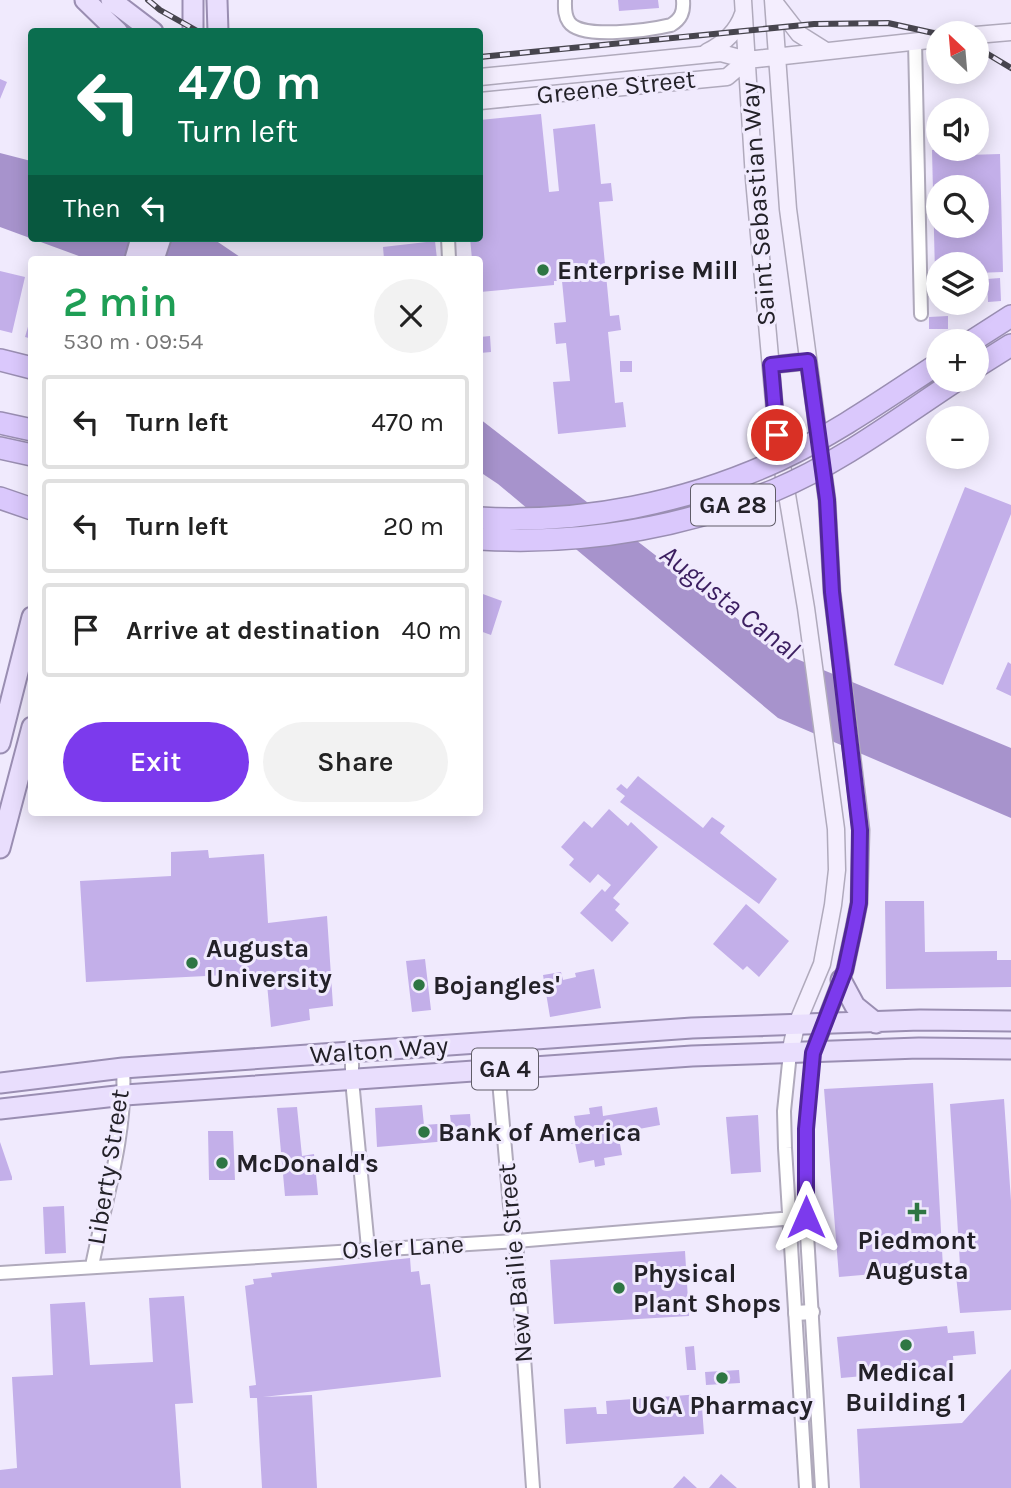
<!DOCTYPE html>
<meta charset="utf-8">
<style>
:root{--surface:#fff;--page:#f2f2f2;--text:#222;--muted:#767676;--line:#e0e0e0;--accent:#7c3aed}
body{margin:0;font-family:Karla,sans-serif;background:var(--page);color:var(--text);height:100vh;display:flex;flex-direction:column;font-size:26px;white-space:nowrap}
*{box-sizing:border-box;margin:0}
p{font-size:23px;color:var(--muted)}
.icon{flex:none;width:38px;height:38px;fill:none;stroke:currentColor;stroke-width:2;stroke-linecap:round;stroke-linejoin:round}
.map{position:relative;flex:1;overflow:hidden}
.details{position:absolute;left:28px;top:256px;width:455px;height:560px;display:flex;flex-direction:column;background:var(--surface);border-radius:7px;box-shadow:0 4px 18px #0003}
.details>*{flex:none}
.banner{position:absolute;left:28px;top:28px;width:455px;height:214px;border-radius:7px;box-shadow:0 4px 18px #0003;background:#0b6e4f;color:#fff;overflow:hidden}
.needle{width:46px;rotate:334deg}
.fabs{position:absolute;left:926px;top:21px;display:grid;gap:14px}
.fabs a{display:grid;place-items:center;width:63px;height:63px;border-radius:50%;background:var(--surface);box-shadow:0 4px 18px #0003;font-size:35px}
.pin{position:absolute;display:grid;place-items:center;width:60px;height:60px;color:#fff;margin:-30px;border:4px solid #fff;border-radius:50%;box-shadow:0 2px 7px #0007}
.me{position:absolute;width:77px;margin:-38px;rotate:0deg;stroke-linejoin:round;filter:drop-shadow(0 0 5px #0008)}
.turn{display:flex;align-items:center;gap:24px;height:147px;padding:0 35px;font-size:32px}
.turn .icon{width:91px;height:91px;stroke-width:2.5}
.turn b{display:block;font-size:49px;line-height:60px}
.then{display:flex;align-items:center;height:66px;padding:0 35px;background:#0003;gap:14px;font-size:26px}
.round{display:grid;place-items:center;flex:none;width:74px;height:74px;border-radius:37px;background:var(--page)}
.head{display:flex;align-items:center;justify-content:space-between;height:119px;padding:0 35px}
h1{font-size:42px;font-weight:600;line-height:52px;color:#1e9e55}
.cta{display:flex;gap:14px;margin-top:auto;padding:14px 35px}
.cta a{flex:1;height:80px;border-radius:42px;background:var(--accent);color:#fff;font-size:28px;font-weight:600;line-height:80px;text-align:center}
.cta a+a{background:var(--page);color:var(--text)}
ul{padding:0;list-style:none}
li{display:flex;align-items:center;gap:21px;height:94px;margin:0 14px 10px;padding:0 21px;border:4px solid var(--line);border-radius:7px}
li div{flex:1}
li b{display:block;font-size:26px}
li em{font-style:normal}
.map>svg:first-child{display:block}
</style>
<div class="map">
<svg width="1011" height="1488" viewBox="0 0 1011 1488">
<rect width="100%" height="100%" fill="#f0eafd"/>
<!-- water -->
<path fill="#a793cc" d="M0,153L31,161L32,238H212L243,259H87L0,227Z
M480,419L780,652L1011,748V818L778,718L498,484L480,472Z"/>
<!-- building -->
<path fill="#c3afe9" fill-rule="evenodd" d="M618,0H658L659,8L619,11Z
M0,79L7,82L0,99Z
M541,114L549,192L559,191L553,129L595,124L601,184L611,183L613,201L599,202L610,316L619,315L621,330L608,332L615,403L623,402L626,427L558,434L553,382L570,381L566,343L556,344L554,323L566,322L562,281H554V285L480,292V259H472L470,238H480V120Z
M967,149V155L1000,154L1003,272L976,273V264H938V274H935L932,150ZM938,187H976V226H938Z
M435,241L437,259H384L383,247Z
M0,271L25,277L12,333L0,330Z
M1000,278L1001,301L988,302L987,279Z
M32,313V339L25,337Z
M948,316V329H929V317Z
M490,336L491,352L480,353V337Z
M620,361H632V372H620Z
M965,487L1011,505V514L943,685L894,665Z
M480,593L502,601L491,635L480,631Z
M1008,662L1011,664V696L996,689Z
M638,776L703,828L712,817L725,826L720,833L777,879L759,904L620,802L625,796L616,789L621,784L627,789Z
M609,809L628,826L631,822L658,847L613,898L620,904L615,910L629,923L612,942L580,913L602,889L605,892L611,885L598,874L590,883L569,865L574,859L561,847L584,821L592,828Z
M208,850L209,858L264,854L268,923L327,916L333,1006L309,1009L310,1020L271,1027L266,973L86,982L80,881L171,876V852Z
M885,901H924L925,952L997,951V960H1011V987L886,989Z
M746,904L789,941L759,977L747,966L743,970L713,944Z
M425,959L431,1010L412,1012L406,961Z
M594,969L601,1008L550,1017L543,975L561,972L563,980L576,977L575,973Z
M933,1083L943,1268L839,1277L824,1089Z
M1004,1099L1011,1201V1310L960,1313L955,1266L960,1265L950,1104Z
M422,1105L424,1125L451,1123L450,1115L470,1114L472,1139L377,1147L375,1108Z
M602,1106L603,1116L657,1107L660,1125L618,1133L622,1155L604,1158L605,1165L595,1167L594,1160L579,1163L575,1143L571,1144L569,1134L577,1133L574,1116L590,1114L589,1108Z
M297,1107L302,1156L314,1154L318,1195L285,1196L277,1108Z
M758,1115L761,1172L731,1174L726,1117Z
M208,1131H233L235,1180H209Z
M0,1142L12,1177V1180L0,1181Z
M64,1206L66,1253L45,1254L43,1207Z
M685,1251L689,1316L554,1324L550,1260Z
M410,1258L411,1272L419,1271L421,1285L430,1284L441,1377L263,1397L312,1395L317,1488H262L257,1398H250L249,1386L256,1385L245,1286L254,1284L253,1279L272,1277L271,1273Z
M184,1296L193,1403L175,1404L181,1488H0V1470L17,1468L12,1377L53,1375L50,1304L85,1302L90,1365L153,1362L149,1298Z
M947,1326L948,1333L974,1331L976,1354L953,1356L954,1368L841,1378L837,1337Z
M694,1346L696,1370H687L685,1347Z
M1011,1369V1488H860L857,1429L962,1423Z
M739,1370L740,1383L706,1385L705,1372Z
M701,1394L704,1434L566,1444L564,1409L596,1407L597,1414H607L606,1401Z
M721,1474L737,1488H709Z
M684,1476L697,1488H673Z"/>
<g fill="none" stroke-linecap="round" stroke-linejoin="round">
<defs>
<path id="minor" d="M565,0C565,7 564,15 569,22C581,40 650,30 671,25C681,19 684,12 683,0
M915,41L921,314
M448,238L449,259
M484,1042L498,1069L510,1206L516,1241L533,1488
M352,1053V1080L368,1248
M790,1053L784,1111L785,1148L806,1488
M813,1053L806,1129V1217L822,1488
M92,1266C105,1201 127,1134 123,1068
M0,1273L516,1241L806,1217"/>
<path id="tertiary" d="M796,1313L812,1312"/>
<path id="secondary" d="M743,0L754,179L777,435L806,608L836,829L837,870L833,905L822,964L796,1026L790,1053
M773,0L788,209L827,500L832,592L861,830L859,903L854,928L845,970L813,1053
M775,3L799,34L826,51
M976,35L1011,32
M707,52C723,44 737,32 743,14
M480,77L721,53L747,60L938,39
M480,101L727,77L747,60
M771,365L808,361"/>
<path id="primary" d="M85,0L118,32
M111,0L153,32
M193,0V32
M217,0L218,32
M135,259L141,238
M154,259L161,238
M0,743L32,617
M0,848L32,727
M841,980L855,1006L876,1023
M0,1083L123,1068L692,1028L920,1020L1011,1021
M0,1109L125,1095L692,1056L919,1048L1011,1049"/>
<path id="motorway" d="M972,341L1011,316
M0,360L32,368
M976,367L1011,345
M0,423L32,430
M0,448L32,455
M0,498L32,509"/>
</defs>
<!-- minor casing -->
<use href="#minor" stroke="#b0aabc" stroke-width="16"/>
<!-- tertiary casing -->
<use href="#tertiary" stroke="#b0aabc" stroke-width="18"/>
<!-- secondary casing -->
<use href="#secondary" stroke="#b0aabc" stroke-width="19"/>
<!-- primary casing -->
<use href="#primary" stroke="#9a8eb2" stroke-width="23"/>
<!-- motorway casing -->
<use href="#motorway" stroke="#9a8eb2" stroke-width="24"/>
<!-- minor -->
<use href="#minor" stroke="#fff" stroke-width="12"/>
<!-- tertiary -->
<use href="#tertiary" stroke="#fff" stroke-width="14"/>
<!-- secondary -->
<use href="#secondary" stroke="#f4eefe" stroke-width="16"/>
<!-- primary -->
<use href="#primary" stroke="#e9defd" stroke-width="19"/>
<!-- motorway -->
<use href="#motorway" stroke="#dac8fc" stroke-width="21"/>
<defs>
<path id="rail" d="M148,0L160,10L199,32
M976,47L1011,68
M480,57L814,24L888,23L938,34"/>
</defs>
<!-- rail casing -->
<use href="#rail" stroke="#47454e" stroke-width="6"/>
<!-- rail -->
<use href="#rail" stroke="#f0eafd" stroke-width="3.5" stroke-dasharray="10" stroke-linecap="butt"/>
<defs>
<path id="motorway-bridge" d="M480,518C582,524 686,503 779,460C835,434 886,398 938,364
M480,539C583,545 679,529 775,490C840,463 899,418 957,380"/>
</defs>
<!-- motorway-bridge casing -->
<use href="#motorway-bridge" stroke="#9a8eb2" stroke-width="24" stroke-linecap="butt"/>
<!-- motorway-bridge -->
<use href="#motorway-bridge" stroke="#dac8fc" stroke-width="21"/>
</g>
<g fill="none" stroke-linecap="round" stroke-linejoin="round">
<defs>
<path id="route" d="M777,435L771,365L808,361L827,500L832,592L860,830L859,903L854,928L845,970L813,1053L806,1129V1217"/>
</defs>
<!-- route casing -->
<use href="#route" stroke="#51269a" stroke-width="18"/>
<!-- route -->
<use href="#route" stroke="#7c3aed" stroke-width="12"/>
</g>
<!-- markers -->
<g fill="#2e7643" stroke="#f0eafd" stroke-width="2.5">
<circle cx="543" cy="270" r="7"/>
<circle cx="192" cy="963" r="7"/>
<circle cx="419" cy="985" r="7"/>
<circle cx="424" cy="1132" r="7"/>
<circle cx="222" cy="1163" r="7"/>
<path d="M913.5 1201.5h7v7h7v7h-7v7h-7v-7h-7v-7h7z"/>
<circle cx="619" cy="1288" r="7"/>
<circle cx="906" cy="1345" r="7"/>
<circle cx="722" cy="1378" r="7"/>
</g>
<g text-anchor="middle" dominant-baseline="central" stroke-width="6" stroke-linejoin="round" paint-order="stroke">
<!-- shield labels -->
<g fill="#f0eafd" stroke="#605d68" stroke-width="2">
<rect x="691" y="484.5" width="84" height="41" rx="5"/>
<rect x="472" y="1048.5" width="66" height="41" rx="5"/>
</g>
<g font-size="24" font-weight="bold" fill="#232128">
<text x="733" y="505">GA 28</text>
<text x="505" y="1069">GA 4</text>
</g>
<!-- street labels -->
<g font-size="26" fill="#232128" stroke="#f0eafd">
<text transform="translate(616 87) rotate(-6)">Greene Street</text>
<text transform="translate(758 204) rotate(-94)">Saint Sebastian Way</text>
<text transform="translate(379 1050) rotate(-4)">Walton Way</text>
<text transform="translate(108 1167) rotate(-81)">Liberty Street</text>
<text transform="translate(403 1247) rotate(-3)">Osler Lane</text>
<text transform="translate(515 1263) rotate(-95)">New Bailie Street</text>
</g>
<!-- poi labels -->
<g font-size="26" font-weight="bold" fill="#232128" stroke="#f0eafd" text-anchor="start">
<text x="557" y="270">Enterprise Mill</text>
<text x="206" y="948">Augusta<tspan x="206" dy="30">University</tspan></text>
<text x="433" y="985">Bojangles'</text>
<text x="438" y="1132">Bank of America</text>
<text x="236" y="1163">McDonald's</text>
<text x="917" y="1240" text-anchor="middle">Piedmont<tspan x="917" dy="30">Augusta</tspan></text>
<text x="633" y="1273">Physical<tspan x="633" dy="30">Plant Shops</tspan></text>
<text x="906" y="1372" text-anchor="middle">Medical<tspan x="906" dy="30">Building 1</tspan></text>
<text x="722" y="1405" text-anchor="middle">UGA Pharmacy</text>
</g>
<!-- water labels -->
<g font-size="28" font-style="italic" fill="#3c1f61" stroke="#f0eafd">
<text transform="translate(730 602) rotate(38)">Augusta Canal</text>
</g>
</g>
</svg>
<div class="fabs">
<a><svg class="needle" viewBox="-14 -14 28 28"><path d="M0-13l5 13h-10z" fill="#e53935"/><path d="M0 13l5-13h-10z" fill="#767676"/></svg></a>
<a><svg class="icon" aria-label="sound" viewBox="0 0 24 24"><path d="M4 9h4l5-4v14l-5-4H4zM17 9q2 3 0 6"/></svg></a>
<a><svg class="icon" aria-label="search" viewBox="0 0 24 24"><circle cx="10" cy="10" r="6"/><path d="M15 15l6 6"/></svg></a>
<a><svg class="icon" aria-label="layers" viewBox="0 0 24 24"><path d="M12 4l9 5-9 5-9-5zM3 14l9 5 9-5"/></svg></a>
<a>+</a>
<a>−</a>
</div>
<div class="pin" style="left:777px;top:435px;background:#d93025"><svg class="icon" aria-label="arrive" viewBox="0 0 24 24"><path d="M6 21V4h12l-3 4 3 4H6"/></svg></div>
<svg class="me" style="left:806px;top:1217px" viewBox="-20 -20 40 40"><path d="M0-17L14 15 0 8-14 15z" fill="#7c3aed" stroke="#fff" stroke-width="4"/></svg>
<div class="banner">
<div class="turn"><svg class="icon" aria-label="left" viewBox="0 0 24 24"><path d="M17 20v-9H6M10 6l-5 5 5 5"/></svg><div><b>470 m</b>Turn left</div></div>
<div class="then">Then<svg class="icon" aria-label="left" viewBox="0 0 24 24"><path d="M17 20v-9H6M10 6l-5 5 5 5"/></svg></div>
</div>
<section class="details">
<div class="head"><div><h1>2 min</h1><p>530 m · 09:54</p></div><a class="round"><svg class="icon" aria-label="close" viewBox="0 0 24 24"><path d="M6 6l12 12M18 6L6 18"/></svg></a></div>
<ul>
<li><svg class="icon" aria-label="left" viewBox="0 0 24 24"><path d="M17 20v-9H6M10 6l-5 5 5 5"/></svg><div><b>Turn left</b></div><em>470 m</em></li>
<li><svg class="icon" aria-label="left" viewBox="0 0 24 24"><path d="M17 20v-9H6M10 6l-5 5 5 5"/></svg><div><b>Turn left</b></div><em>20 m</em></li>
<li><svg class="icon" aria-label="arrive" viewBox="0 0 24 24"><path d="M6 21V4h12l-3 4 3 4H6"/></svg><div><b>Arrive at destination</b></div><em>40 m</em></li>
</ul>
<div class="cta"><a>Exit</a><a>Share</a></div>
</section>
</div>
